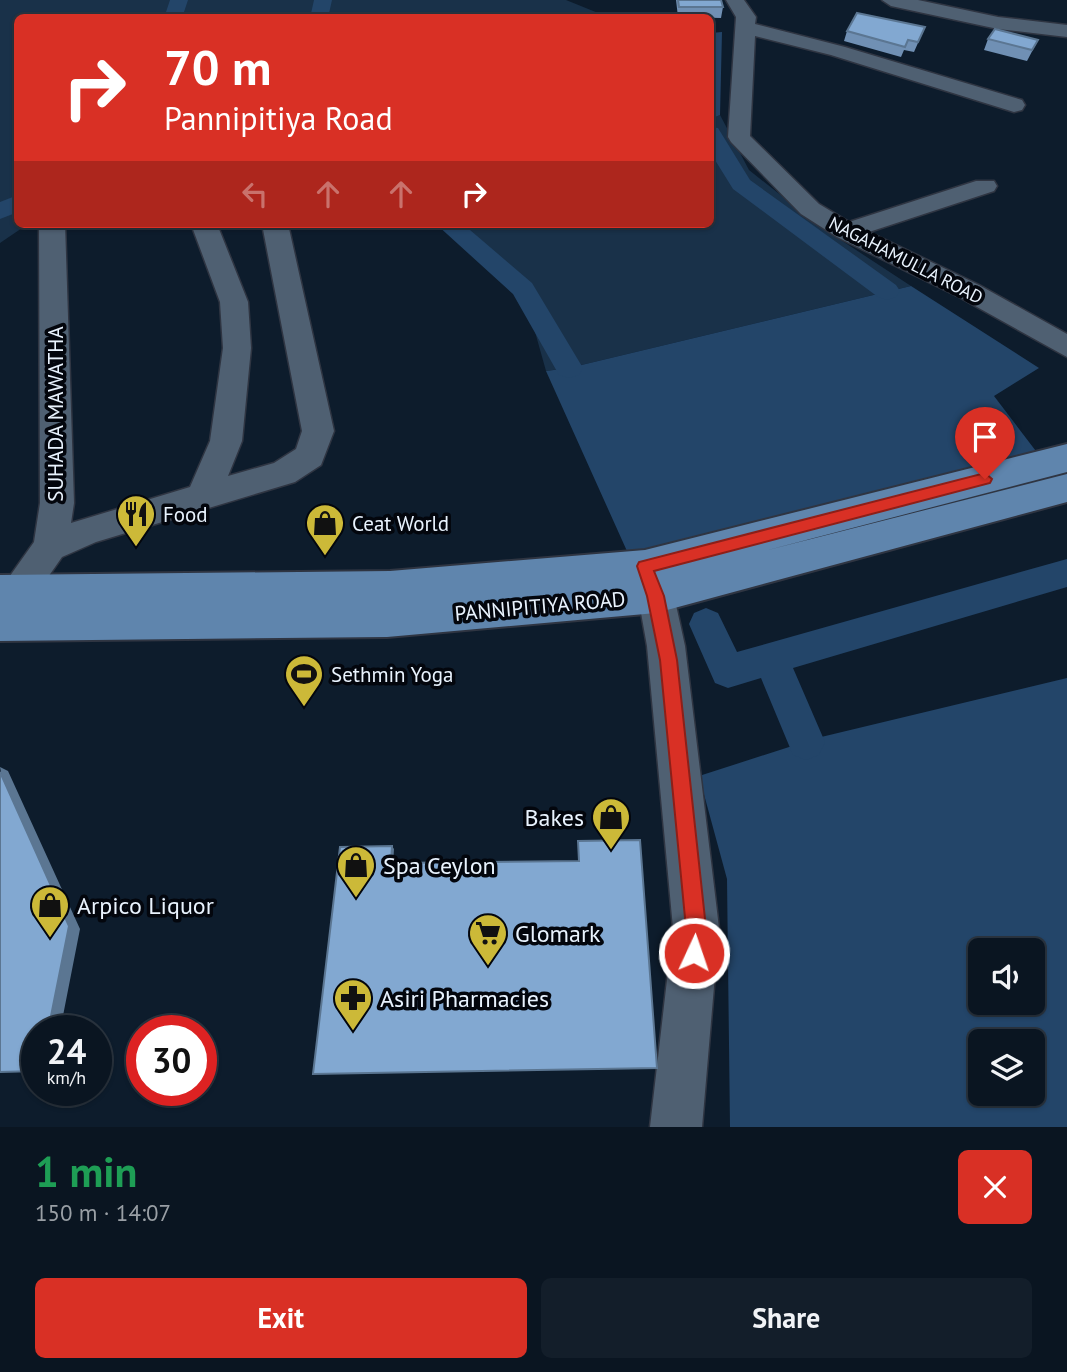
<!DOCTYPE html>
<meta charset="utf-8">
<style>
:root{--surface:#0a1521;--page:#131e2a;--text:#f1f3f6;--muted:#999fa5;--line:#2a343f;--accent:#d93025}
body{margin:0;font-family:"PT Sans",sans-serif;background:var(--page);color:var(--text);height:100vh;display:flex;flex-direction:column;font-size:26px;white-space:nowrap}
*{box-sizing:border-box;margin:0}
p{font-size:23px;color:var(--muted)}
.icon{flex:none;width:38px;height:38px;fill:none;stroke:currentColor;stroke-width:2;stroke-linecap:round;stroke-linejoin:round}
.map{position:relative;height:1127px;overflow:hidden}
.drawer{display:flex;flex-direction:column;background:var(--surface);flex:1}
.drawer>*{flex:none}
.top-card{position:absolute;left:14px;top:14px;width:700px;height:214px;border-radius:10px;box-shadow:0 2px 5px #0004,0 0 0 2px var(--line);background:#d93025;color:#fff;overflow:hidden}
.controls{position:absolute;left:968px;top:938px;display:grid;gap:14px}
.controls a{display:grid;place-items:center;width:77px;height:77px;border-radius:10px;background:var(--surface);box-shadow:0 2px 5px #0004,0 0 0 2px var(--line);font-size:35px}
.speed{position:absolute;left:21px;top:1015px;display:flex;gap:14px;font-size:35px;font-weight:700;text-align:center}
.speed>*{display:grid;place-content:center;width:91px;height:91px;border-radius:50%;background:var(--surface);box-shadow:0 2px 5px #0004,0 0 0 2px var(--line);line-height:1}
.speed small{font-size:18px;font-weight:400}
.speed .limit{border:10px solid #d22;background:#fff;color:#111}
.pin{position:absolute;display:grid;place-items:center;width:60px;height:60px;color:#fff;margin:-72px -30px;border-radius:50% 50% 50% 0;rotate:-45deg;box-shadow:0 0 7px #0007}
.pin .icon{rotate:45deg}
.me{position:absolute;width:77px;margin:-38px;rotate:3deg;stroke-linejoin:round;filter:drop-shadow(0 0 5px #0008)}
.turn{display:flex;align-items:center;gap:24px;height:147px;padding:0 35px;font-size:32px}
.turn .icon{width:91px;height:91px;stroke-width:2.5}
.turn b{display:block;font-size:49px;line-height:60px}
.lanes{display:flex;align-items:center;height:66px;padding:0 35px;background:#0003;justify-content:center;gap:35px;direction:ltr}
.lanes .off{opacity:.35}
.round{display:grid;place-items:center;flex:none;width:74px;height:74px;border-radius:10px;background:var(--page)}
.overview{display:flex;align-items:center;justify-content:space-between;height:119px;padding:0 35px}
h1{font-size:42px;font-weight:600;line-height:52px;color:#1e9e55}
.primary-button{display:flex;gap:14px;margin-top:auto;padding:14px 35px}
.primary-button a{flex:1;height:80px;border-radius:10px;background:var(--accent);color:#fff;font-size:28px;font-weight:600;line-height:80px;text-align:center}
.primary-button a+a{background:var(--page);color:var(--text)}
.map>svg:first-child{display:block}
</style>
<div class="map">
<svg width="1067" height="1127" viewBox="0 0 1067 1127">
<rect width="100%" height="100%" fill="#0d1c2c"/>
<!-- green -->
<path fill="#193149" d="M0,0H566L608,17L18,18V224H28L0,243Z
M720,115L749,170L821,227L911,286L569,368L546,371L523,289L448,224H710L711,119Z"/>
<!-- water -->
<path fill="#234569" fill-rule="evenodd" d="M722,32L720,115L711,119V33Z
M911,286L1039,368L994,396L1042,459L631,560L546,371L569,368Z
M1067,678V1127H730L727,879L699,776L817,738ZM980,950H1032V1003H980ZM980,1041H1032V1094H980Z"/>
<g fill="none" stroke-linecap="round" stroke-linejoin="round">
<!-- canal -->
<path fill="#234569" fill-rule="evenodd" d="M170,0H188L182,18H164Z
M314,0H332L328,18H310Z
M710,127L718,128L750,180L896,285L900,291L896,297L887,300L878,297L733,189L710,152Z
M18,195V212L0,219V202Z
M436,224H463L532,283L583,368L579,375L569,378L559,375L513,294Z
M1067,559V587L793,668L825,742L819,755L806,760L793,755L761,678L728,688L715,683L689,624L694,613L706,608L718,613L737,652Z"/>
<defs>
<path id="minor" d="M726,0H744L756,17L755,24L845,47L1022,100L1025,105L1022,110L1014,112L831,55L755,36L750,136L819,204L849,222L976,181H994L997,186L994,191L869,232L979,285L1067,334V357L959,297L837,237L801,214L731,142L728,137L736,17Z
M882,0H918L998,17L1067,25V37L998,29L891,6Z
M39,224H65L74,503L71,523L190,487L210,441L223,348L220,302L191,224H217L248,302L251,348L242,441L228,476L274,463L296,449L302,431L262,224H288L334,431L321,465L295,482L96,542L62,557L30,603L17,608L4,603L0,590L34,542L40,503Z
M645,551L657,555L674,596L685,646L719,928L702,1127H650L673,928L647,646L638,596L627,566L633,555Z"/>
<path id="major" d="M1067,444V472L764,551L1067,474V502L656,613L387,637L0,641V575L390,571L645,550Z"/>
</defs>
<!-- minor casing -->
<use href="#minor" stroke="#2f3542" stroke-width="3"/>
<!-- major casing -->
<use href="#major" stroke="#2f3542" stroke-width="4"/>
<!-- minor -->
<use href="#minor" fill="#4f6072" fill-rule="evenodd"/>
<!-- major -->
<use href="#major" fill="#5f85ad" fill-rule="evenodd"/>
</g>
<!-- wall -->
<path fill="#7090b4" d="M676,0H721L723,7L721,18L678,17Z
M925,27L914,52L904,50L901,57L844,41L847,31Z
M988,39L1038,40L1027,61L984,50Z"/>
<!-- shaded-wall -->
<path fill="#5b7692" d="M0,767L8,771L80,929L60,1031H48Z
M392,846L394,849L393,865L391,863Z"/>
<!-- building -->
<path fill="#82a8d1" stroke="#5b7692" stroke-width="2" d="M678,0H721L723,7H679Z
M857,13L925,27L918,42L908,40L905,47L847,31Z
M995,29L1038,40L1032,50L988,39Z
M0,772L69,926L48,1031H37V1071L0,1072Z
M640,840L657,1068L313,1074L340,847L392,846L391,863L579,861L578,841Z"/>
<!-- route -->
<path fill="#d93025" stroke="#8d1f18" stroke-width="2" d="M985,473L992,479L990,483L654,571L664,596L677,660L706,928L701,960L694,964L686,960L683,953L686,928L660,660L647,596L637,566L639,562Z"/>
<!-- icons -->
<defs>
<symbol id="restaurant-pin" viewBox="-11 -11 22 30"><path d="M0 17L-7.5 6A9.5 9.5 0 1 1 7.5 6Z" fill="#ccb938" stroke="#03060d"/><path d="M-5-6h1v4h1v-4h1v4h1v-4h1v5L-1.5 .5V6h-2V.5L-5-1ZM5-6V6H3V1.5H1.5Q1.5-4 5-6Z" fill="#111"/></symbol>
<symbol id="shop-pin" viewBox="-11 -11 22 30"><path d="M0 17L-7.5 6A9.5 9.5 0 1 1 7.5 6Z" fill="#ccb938" stroke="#03060d"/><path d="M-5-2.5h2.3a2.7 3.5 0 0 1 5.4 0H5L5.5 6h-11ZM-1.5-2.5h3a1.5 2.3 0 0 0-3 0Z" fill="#111"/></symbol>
<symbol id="stadium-pin" viewBox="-11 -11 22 30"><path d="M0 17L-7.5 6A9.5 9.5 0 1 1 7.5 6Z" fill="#ccb938" stroke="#03060d"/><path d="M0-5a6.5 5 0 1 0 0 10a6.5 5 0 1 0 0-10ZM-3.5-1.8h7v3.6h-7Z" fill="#111"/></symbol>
<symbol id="supermarket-pin" viewBox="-11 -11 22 30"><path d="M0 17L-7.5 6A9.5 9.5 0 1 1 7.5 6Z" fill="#ccb938" stroke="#03060d"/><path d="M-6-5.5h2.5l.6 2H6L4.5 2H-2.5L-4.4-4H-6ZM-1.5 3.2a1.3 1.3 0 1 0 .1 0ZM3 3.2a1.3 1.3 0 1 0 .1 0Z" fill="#111"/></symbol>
<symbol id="pharmacy-pin" viewBox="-11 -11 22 30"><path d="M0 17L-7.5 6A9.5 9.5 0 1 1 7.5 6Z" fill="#ccb938" stroke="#03060d"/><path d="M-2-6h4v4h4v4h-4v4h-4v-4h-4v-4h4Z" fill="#111"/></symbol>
</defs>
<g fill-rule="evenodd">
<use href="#restaurant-pin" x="114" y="492" width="44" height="60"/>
<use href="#shop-pin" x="303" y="501" width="44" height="60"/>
<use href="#stadium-pin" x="282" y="652" width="44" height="60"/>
<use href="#shop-pin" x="589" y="795" width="44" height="60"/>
<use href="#shop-pin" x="334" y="843" width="44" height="60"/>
<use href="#shop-pin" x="28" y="883" width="44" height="60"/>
<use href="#supermarket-pin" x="466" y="911" width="44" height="60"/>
<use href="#pharmacy-pin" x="331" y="976" width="44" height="60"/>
</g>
<g text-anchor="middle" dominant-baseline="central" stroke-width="7" stroke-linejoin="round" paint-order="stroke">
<!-- far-street labels -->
<g font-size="18" fill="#e9f3fe" stroke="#03060d">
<text transform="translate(906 260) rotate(27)">NAGAHAMULLA ROAD</text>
</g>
<!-- street labels -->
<g font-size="21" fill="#e9f3fe" stroke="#03060d">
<text transform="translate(55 414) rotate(-90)">SUHADA MAWATHA</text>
<text transform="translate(540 606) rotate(-5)">PANNIPITIYA ROAD</text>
</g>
<!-- poi labels -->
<g font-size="21" fill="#e9f3fe" stroke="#03060d" text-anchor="start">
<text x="163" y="514">Food</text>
<text x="352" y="523">Ceat World</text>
<text x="331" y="674">Sethmin Yoga</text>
</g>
<!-- near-poi labels -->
<g font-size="24" fill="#e9f3fe" stroke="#03060d" text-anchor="start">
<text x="584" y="817" text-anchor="end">Bakes</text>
<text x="383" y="865">Spa Ceylon</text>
<text x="77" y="905">Arpico Liquor</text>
<text x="515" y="933">Glomark</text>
<text x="380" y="998">Asiri Pharmacies</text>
</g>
</g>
</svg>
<div class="controls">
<a><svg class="icon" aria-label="sound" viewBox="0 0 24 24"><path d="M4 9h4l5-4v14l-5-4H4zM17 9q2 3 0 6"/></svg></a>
<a><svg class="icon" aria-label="layers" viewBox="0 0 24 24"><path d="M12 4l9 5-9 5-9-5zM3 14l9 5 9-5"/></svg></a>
</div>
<div class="speed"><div>24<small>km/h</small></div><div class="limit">30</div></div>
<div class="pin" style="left:985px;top:479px;background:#d93025"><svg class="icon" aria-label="arrive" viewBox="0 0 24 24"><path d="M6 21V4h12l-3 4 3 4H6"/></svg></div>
<svg class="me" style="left:694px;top:953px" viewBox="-20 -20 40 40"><circle r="17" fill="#d93025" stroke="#fff" stroke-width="3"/><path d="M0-11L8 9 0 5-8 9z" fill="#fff"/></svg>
<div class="top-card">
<div class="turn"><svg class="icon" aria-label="right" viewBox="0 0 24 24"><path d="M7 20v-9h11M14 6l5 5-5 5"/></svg><div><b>70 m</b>Pannipitiya Road</div></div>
<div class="lanes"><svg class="icon off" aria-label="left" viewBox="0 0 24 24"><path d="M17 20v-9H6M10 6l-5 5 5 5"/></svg><svg class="icon off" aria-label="ahead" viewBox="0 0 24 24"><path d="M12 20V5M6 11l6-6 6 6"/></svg><svg class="icon off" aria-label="ahead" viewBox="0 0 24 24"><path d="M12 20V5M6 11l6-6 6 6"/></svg><svg class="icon" aria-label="right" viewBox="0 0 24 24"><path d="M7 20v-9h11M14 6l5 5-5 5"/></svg></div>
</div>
</div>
<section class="drawer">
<div class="overview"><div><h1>1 min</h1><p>150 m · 14:07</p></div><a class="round" style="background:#d93025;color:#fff"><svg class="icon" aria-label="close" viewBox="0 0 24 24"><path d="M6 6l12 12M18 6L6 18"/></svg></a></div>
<div class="primary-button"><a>Exit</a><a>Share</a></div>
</section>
